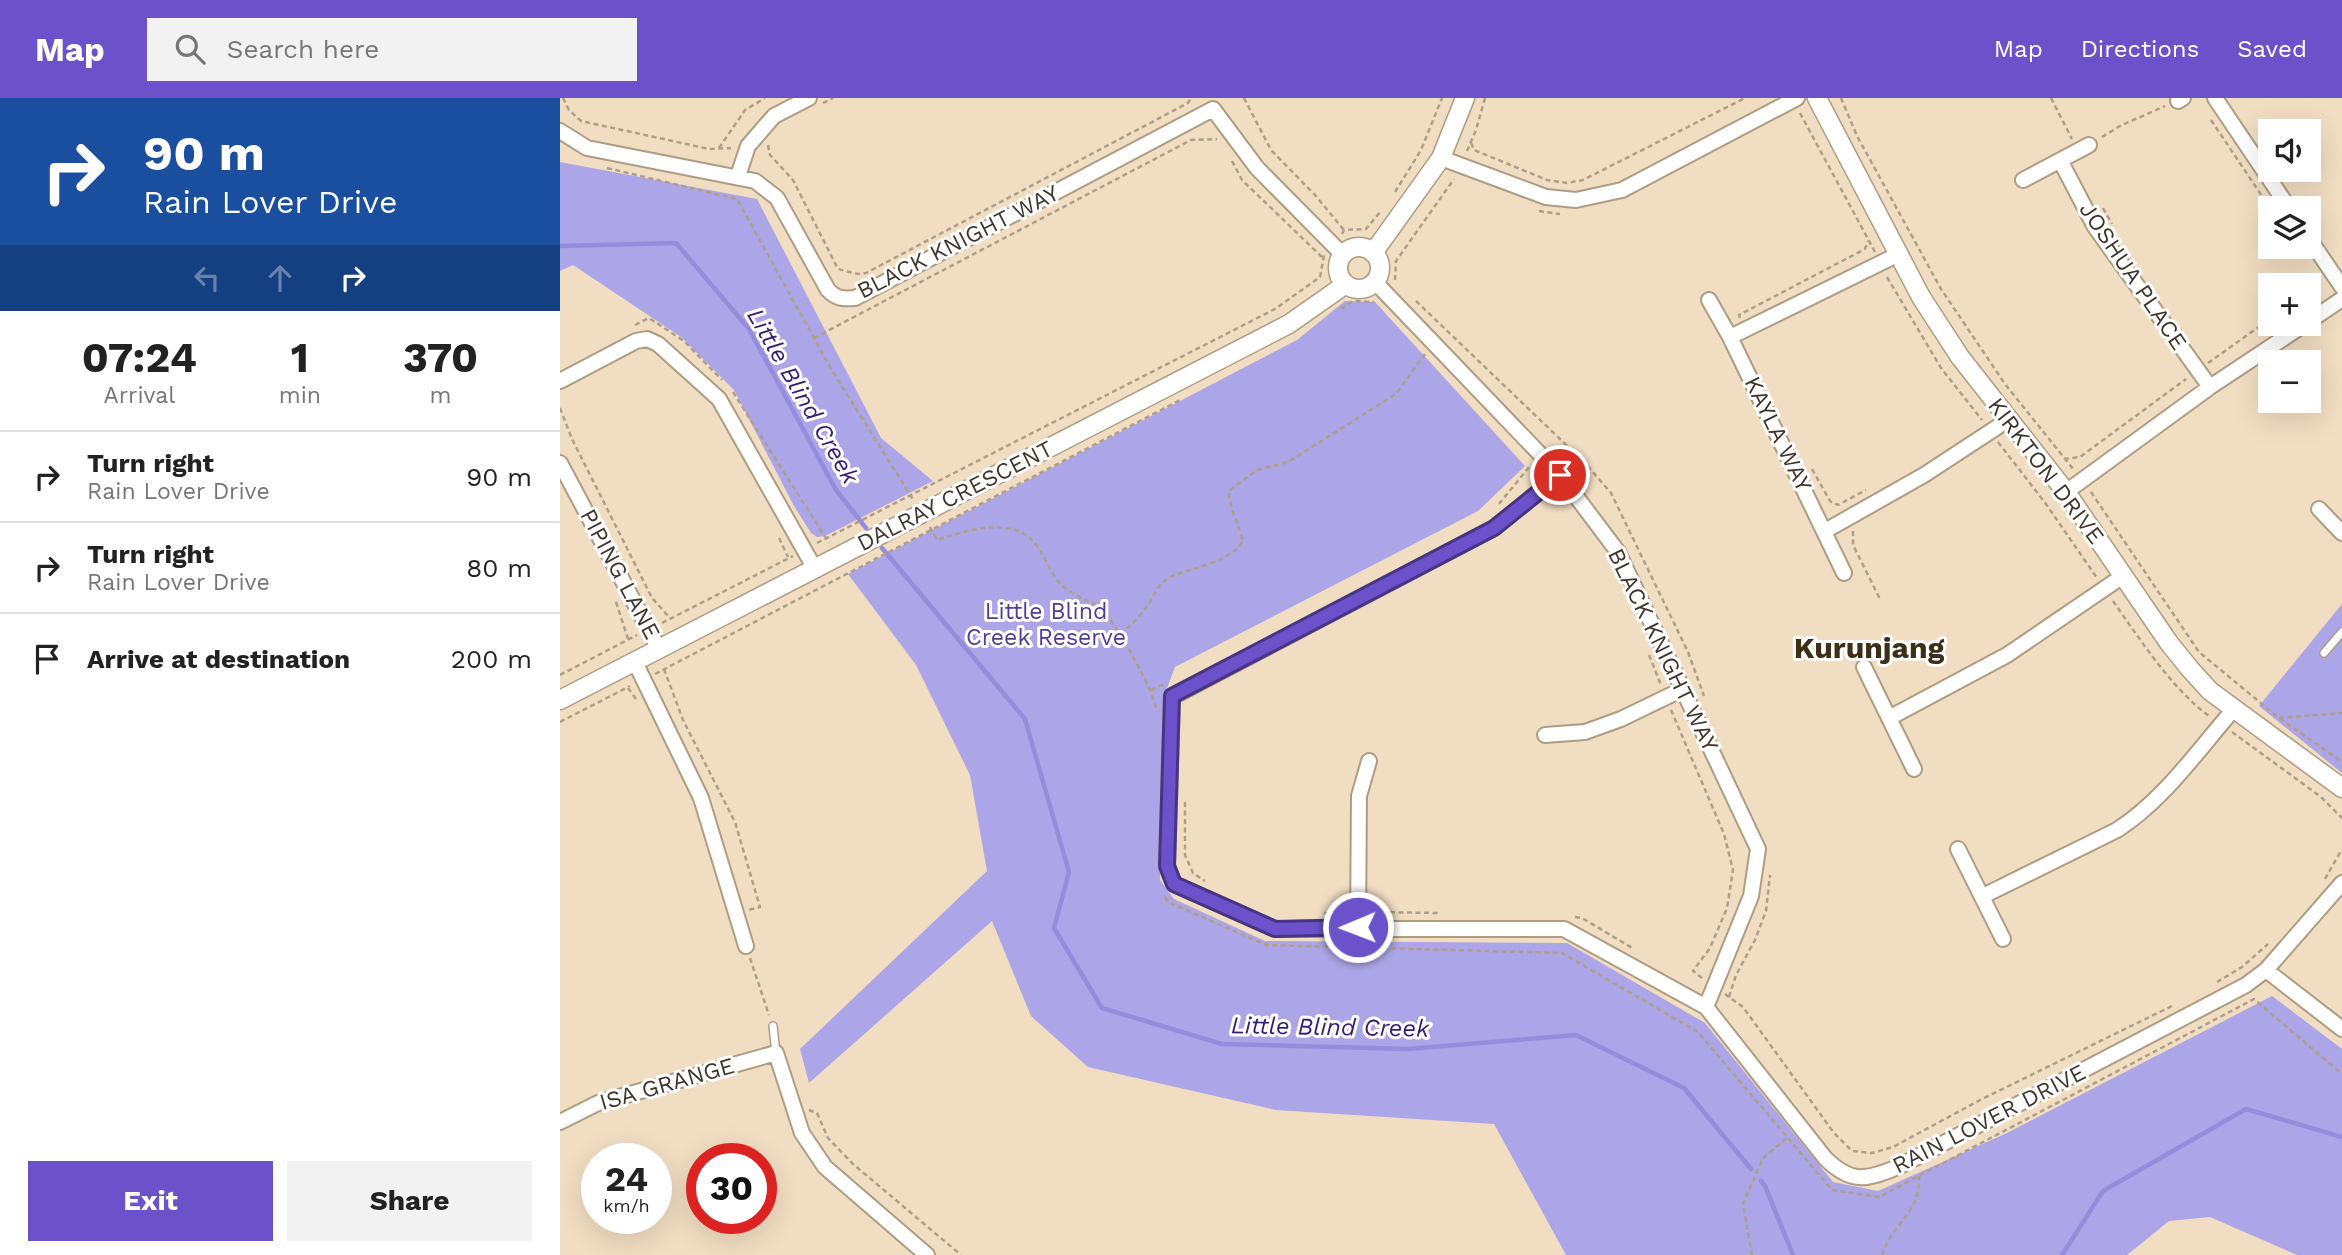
<!DOCTYPE html>
<meta charset="utf-8">
<style>
:root{--surface:#fff;--page:#f2f2f2;--text:#222;--muted:#767676;--line:#e0e0e0;--accent:#6b52cb}
body{margin:0;font-family:"Work Sans",sans-serif;background:var(--page);color:var(--text);height:100vh;display:flex;flex-direction:column;font-size:26px;white-space:nowrap}
*{box-sizing:border-box;margin:0}
p{font-size:23px;color:var(--muted)}
.icon{flex:none;width:38px;height:38px;fill:none;stroke:currentColor;stroke-width:2;stroke-linecap:round;stroke-linejoin:round}
.map{position:relative;flex:1;overflow:hidden}
.sheet{display:flex;flex-direction:column;background:var(--surface);width:560px}
.sheet>*{flex:none}
.banner{background:#1a4fa0;color:#fff;overflow:hidden}
.fabs{position:absolute;left:1698px;top:21px;display:grid;gap:14px}
.fabs a{display:grid;place-items:center;width:63px;height:63px;border-radius:0px;background:var(--surface);box-shadow:0 7px 28px #0002;font-size:35px}
.speed{position:absolute;left:21px;top:1045px;display:flex;gap:14px;font-size:35px;font-weight:700;text-align:center}
.speed>*{display:grid;place-content:center;width:91px;height:91px;border-radius:50%;background:var(--surface);box-shadow:0 7px 28px #0002;line-height:1}
.speed small{font-size:18px;font-weight:400}
.speed .limit{border:10px solid #d22;background:#fff;color:#111}
.pin{position:absolute;display:grid;place-items:center;width:60px;height:60px;color:#fff;margin:-30px;border:4px solid #fff;border-radius:50%;box-shadow:0 2px 7px #0007}
.me{position:absolute;width:77px;margin:-38px;rotate:269deg;stroke-linejoin:round;filter:drop-shadow(0 0 5px #0008)}
.turn{display:flex;align-items:center;gap:24px;height:147px;padding:0 28px;font-size:32px}
.turn .icon{width:91px;height:91px;stroke-width:2.5}
.turn b{display:block;font-size:49px;line-height:60px}
.lanes{display:flex;align-items:center;height:66px;padding:0 28px;background:#0003;justify-content:center;gap:35px;direction:ltr}
.lanes .off{opacity:.35}
.eta{display:flex;justify-content:space-evenly;align-items:center;height:119px;text-align:center}
.eta b{font-size:42px;font-weight:700;line-height:49px}
.cta{display:flex;gap:14px;margin-top:auto;padding:14px 28px}
.cta a{flex:1;height:80px;border-radius:0px;background:var(--accent);color:#fff;font-size:28px;font-weight:700;line-height:80px;text-align:center}
.cta a+a{background:var(--page);color:var(--text)}
ul{padding:0;list-style:none}
li{display:flex;align-items:center;gap:21px;height:91px;padding:0 28px;border-top:2px solid var(--line)}
li div{flex:1}
li b{display:block;font-size:26px}
li em{font-style:normal}
header{display:flex;align-items:center;gap:42px;box-sizing:border-box;height:98px;padding:0 35px;background:var(--accent);color:#fff}
header strong{font-size:33px}
nav{display:flex;gap:38px;margin-inline-start:auto;font-size:24px}
.search{width:490px;height:63px;background:var(--page);display:flex;align-items:center;gap:18px;box-sizing:border-box;padding:0 24px;border-radius:0px;color:var(--muted);font-size:26px}
main{display:flex;flex:1;min-height:0}
.map>svg:first-child{display:block}
</style>
<header>
<strong>Map</strong>
<div class="search"><svg class="icon" aria-label="search" viewBox="0 0 24 24"><circle cx="10" cy="10" r="6"/><path d="M15 15l6 6"/></svg>Search here</div>
<nav><a>Map</a><a>Directions</a><a>Saved</a></nav>
</header>
<main>
<section class="sheet">
<div class="banner">
<div class="turn"><svg class="icon" aria-label="right" viewBox="0 0 24 24"><path d="M7 20v-9h11M14 6l5 5-5 5"/></svg><div><b>90 m</b>Rain Lover Drive</div></div>
<div class="lanes"><svg class="icon off" aria-label="left" viewBox="0 0 24 24"><path d="M17 20v-9H6M10 6l-5 5 5 5"/></svg><svg class="icon off" aria-label="ahead" viewBox="0 0 24 24"><path d="M12 20V5M6 11l6-6 6 6"/></svg><svg class="icon" aria-label="right" viewBox="0 0 24 24"><path d="M7 20v-9h11M14 6l5 5-5 5"/></svg></div>
</div>
<div class="eta">
<div><b>07:24</b><p>Arrival</p></div>
<div><b>1</b><p>min</p></div>
<div><b>370</b><p>m</p></div>
</div>
<ul>
<li><svg class="icon" aria-label="right" viewBox="0 0 24 24"><path d="M7 20v-9h11M14 6l5 5-5 5"/></svg><div><b>Turn right</b><p>Rain Lover Drive</p></div><em>90 m</em></li>
<li><svg class="icon" aria-label="right" viewBox="0 0 24 24"><path d="M7 20v-9h11M14 6l5 5-5 5"/></svg><div><b>Turn right</b><p>Rain Lover Drive</p></div><em>80 m</em></li>
<li><svg class="icon" aria-label="arrive" viewBox="0 0 24 24"><path d="M6 21V4h12l-3 4 3 4H6"/></svg><div><b>Arrive at destination</b></div><em>200 m</em></li>
</ul>
<div class="cta"><a>Exit</a><a>Share</a></div>
</section>
<div class="map">
<svg width="1782" height="1157" viewBox="0 0 1782 1157">
<rect width="100%" height="100%" fill="#f1ddc2"/>
<!-- green -->
<path fill="#aca5e7" d="M0,64L197,101L321,340L373,383L265,438L257,439L251,435L234,408L174,292L121,239L13,167L0,173Z
M785,203L815,204L965,368L918,413L615,569L603,601L600,782L614,801L705,843L1007,845L1145,925L1273,1084L1318,1093L1447,1035L1712,898L1782,951V1157H1737L1650,1119L1609,1123L1567,1157H1006L934,1026L716,1012L528,969L471,918L432,823L249,985L240,951L427,773L410,677L356,567L288,476L737,242Z
M1782,506V675L1699,608Z"/>
<g fill="none" stroke-linecap="round" stroke-linejoin="round">
<!-- stream -->
<path stroke="#958cdb" stroke-width="4.5" d="M0,148L116,145L189,231L276,392L306,430
M322,450L465,621L509,774L494,830L542,910L662,946L847,951L1016,937L1124,990L1191,1071
M1201,1083L1205,1088L1233,1157
M1502,1157L1543,1093L1686,1011L1782,1039"/>
<defs>
<path id="service" d="M1764,555L1782,534
M213,928L216,955"/>
<path id="minor" d="M1655,0L1729,110
M1618,3L1623,0
M0,33L27,50L195,83L217,100L268,192C277,201 283,201 295,200L653,11L697,70L783,157
M881,60L986,99L1016,102L1062,92L1237,0
M1501,64L1535,129L1650,289
M178,78L188,48L214,18L249,0
M1463,82L1529,47
M1748,139L1782,189
M815,184L1000,377L1058,454L1198,751L1191,798L1146,909
M1149,202L1170,239L1284,475
M1748,224L1782,201
M1170,239L1339,156
M0,283L76,243L87,241L98,246L159,301L255,471
M0,365L99,551
M1000,377L934,430L612,599L607,768L614,786L715,831H1004L1146,909L1265,1060C1291,1086 1306,1082 1338,1069L1686,887L1706,872L1782,785
M1506,394L1650,289L1745,226
M1759,411L1782,435
M1265,433L1364,377L1448,322
M75,564L141,700L186,848
M1304,569L1354,671
M1329,620L1447,557L1563,478
M985,637L1025,634L1061,621L1123,591
M1398,751L1443,841
M1423,798L1557,732C1604,702 1638,652 1674,611
M798,829L799,698L809,663
M1706,872L1782,931
M0,1024L38,1005L216,955L242,1035L265,1069L367,1157"/>
<path id="tertiary" d="M1257,0L1361,199L1400,259L1506,394L1609,545L1630,571L1650,593L1782,690
M778 170a21 21 0 1 1 42 0a21 21 0 1 1-42 0Z
M813,155L881,60L905,0
M0,602L729,226L786,186"/>
</defs>
<!-- service casing -->
<use href="#service" stroke="#af9c82" stroke-width="10"/>
<!-- minor casing -->
<use href="#minor" stroke="#af9c82" stroke-width="18"/>
<!-- tertiary casing -->
<use href="#tertiary" stroke="#af9c82" stroke-width="21"/>
<!-- path -->
<path stroke="#ae9f8a" stroke-width="2.5" stroke-dasharray="5 3.5" stroke-linecap="butt" d="M3,0L9,12L21,23L149,51L171,50
M684,0L711,52L755,97L784,132
M1281,0L1297,38L1381,191L1445,286L1514,372
M1491,0L1512,41
M263,5L273,0
M1240,15L1315,154
M1651,22L1702,98
M1542,39L1560,28L1605,8
M911,45L914,52L987,82L1007,85L1023,82L1185,0
M208,47L210,57L233,82L278,171L298,176L306,175L628,5L631,0
M159,50L185,12L205,0
M907,53L916,32L925,0
M672,63L682,82L762,159
M47,70L177,101L270,269L354,403
M835,94L861,52L882,0
M1543,110L1552,126
M979,113L1000,116
M782,136L784,132L806,131L821,113
M1327,179L1381,270L1422,322
M835,182L836,163L894,81
M1748,196L1760,184
M856,203L1024,364L1051,395L1128,554L1144,598
M781,211L793,203L814,204
M1180,220L1179,217L1305,151L1308,143
M75,227L89,220L124,243L162,282
M254,240L631,42L657,41
M1648,265L1710,221
M173,294L269,445
M0,310L12,341L92,500L110,520
M1438,344L1486,406L1537,480
M1504,361L1520,359L1626,281
M1252,371L1270,403L1278,407L1306,392
M1531,394L1639,554L1719,620L1782,664
M939,406L970,368
M370,429L377,442C401,435 426,425 451,431C482,438 482,465 500,485C512,498 528,501 541,511C555,522 593,592 596,610
M1293,433V447L1320,501
M219,440L228,459
M257,445L715,211L760,179L764,157
M1553,503C1579,540 1612,591 1649,618
M56,504L68,541
M102,525L233,458
M560,536C572,527 582,516 590,504C596,493 599,485 610,479C630,470 673,464 683,442L672,411L669,398L670,392L697,372L728,364L836,296L865,256
M1089,557L1101,587
M104,571L123,622L175,724L200,809L188,812
M95,576L620,302
M0,577L77,537
M68,590L76,601
M591,592L604,586
M1111,612L1164,736L1173,772L1167,810L1150,850L1133,873L1142,880
M1719,620L1782,615
M0,624L70,588
M1672,634L1761,699L1782,720
M625,704V757L633,775L645,783
M1765,781L1782,751
M605,799L608,804L706,847L1002,855L1138,934L1272,1092L1319,1099L1694,901L1782,976
M813,814L879,815
M764,815H785
M1015,819L1022,820L1074,851
M190,860L209,917
M1657,884L1682,869L1708,846
M1165,896L1183,909L1274,1035L1292,1053L1312,1055L1333,1049L1422,1001L1614,907
M1169,899L1176,877L1195,842L1206,813L1210,777
M249,1012L257,1015L268,1040L293,1066L401,1157
M1192,1157L1183,1106L1203,1060L1227,1040
M1322,1157C1332,1126 1362,1112 1359,1078"/>
<!-- service -->
<use href="#service" stroke="#fff" stroke-width="7"/>
<!-- minor -->
<use href="#minor" stroke="#fff" stroke-width="14"/>
<!-- tertiary -->
<use href="#tertiary" stroke="#fff" stroke-width="18"/>
</g>
<g fill="none" stroke-linecap="round" stroke-linejoin="round">
<defs>
<path id="route" d="M798,829L715,831L614,786L607,768L612,598L934,430L1000,377"/>
</defs>
<!-- route casing -->
<use href="#route" stroke="#463584" stroke-width="18"/>
<!-- route -->
<use href="#route" stroke="#6b52cb" stroke-width="12"/>
</g>
<g text-anchor="middle" dominant-baseline="central" stroke-width="6" stroke-linejoin="round" paint-order="stroke">
<!-- street labels -->
<g font-size="23" fill="#3e362b" stroke="#fff">
<text transform="translate(398 144) rotate(-27)">BLACK KNIGHT WAY</text>
<text transform="translate(1573 178) rotate(56)">JOSHUA PLACE</text>
<text transform="translate(1218 336) rotate(64)">KAYLA WAY</text>
<text transform="translate(1486 373) rotate(53)">KIRKTON DRIVE</text>
<text transform="translate(395 398) rotate(-27)">DALRAY CRESCENT</text>
<text transform="translate(60 476) rotate(62)">PIPING LANE</text>
<text transform="translate(1103 552) rotate(64)">BLACK KNIGHT WAY</text>
<text transform="translate(107 986) rotate(-16)">ISA GRANGE</text>
<text transform="translate(1429 1021) rotate(-27)">RAIN LOVER DRIVE</text>
</g>
<!-- park labels -->
<g font-size="23" fill="#4f3c99" stroke="#fff">
<text x="486" y="513">Little Blind<tspan x="486" dy="26">Creek Reserve</tspan></text>
</g>
<!-- water labels -->
<g font-size="24" font-style="italic" fill="#361d78" stroke="#fff">
<text transform="translate(243 298) rotate(60)">Little Blind Creek</text>
<text transform="translate(770 929) rotate(1)">Little Blind Creek</text>
</g>
<!-- district labels -->
<g font-size="30" font-weight="bold" fill="#3d2e17" stroke="#fff">
<text x="1309" y="549">Kurunjang</text>
</g>
</g>
</svg>
<div class="fabs">
<a><svg class="icon" aria-label="sound" viewBox="0 0 24 24"><path d="M4 9h4l5-4v14l-5-4H4zM17 9q2 3 0 6"/></svg></a>
<a><svg class="icon" aria-label="layers" viewBox="0 0 24 24"><path d="M12 4l9 5-9 5-9-5zM3 14l9 5 9-5"/></svg></a>
<a>+</a>
<a>−</a>
</div>
<div class="speed"><div>24<small>km/h</small></div><div class="limit">30</div></div>
<div class="pin" style="left:1000px;top:377px;background:#d93025"><svg class="icon" aria-label="arrive" viewBox="0 0 24 24"><path d="M6 21V4h12l-3 4 3 4H6"/></svg></div>
<svg class="me" style="left:798px;top:829px" viewBox="-20 -20 40 40"><circle r="17" fill="#6b52cb" stroke="#fff" stroke-width="3"/><path d="M0-11L8 9 0 5-8 9z" fill="#fff"/></svg>
</div>
</main>
